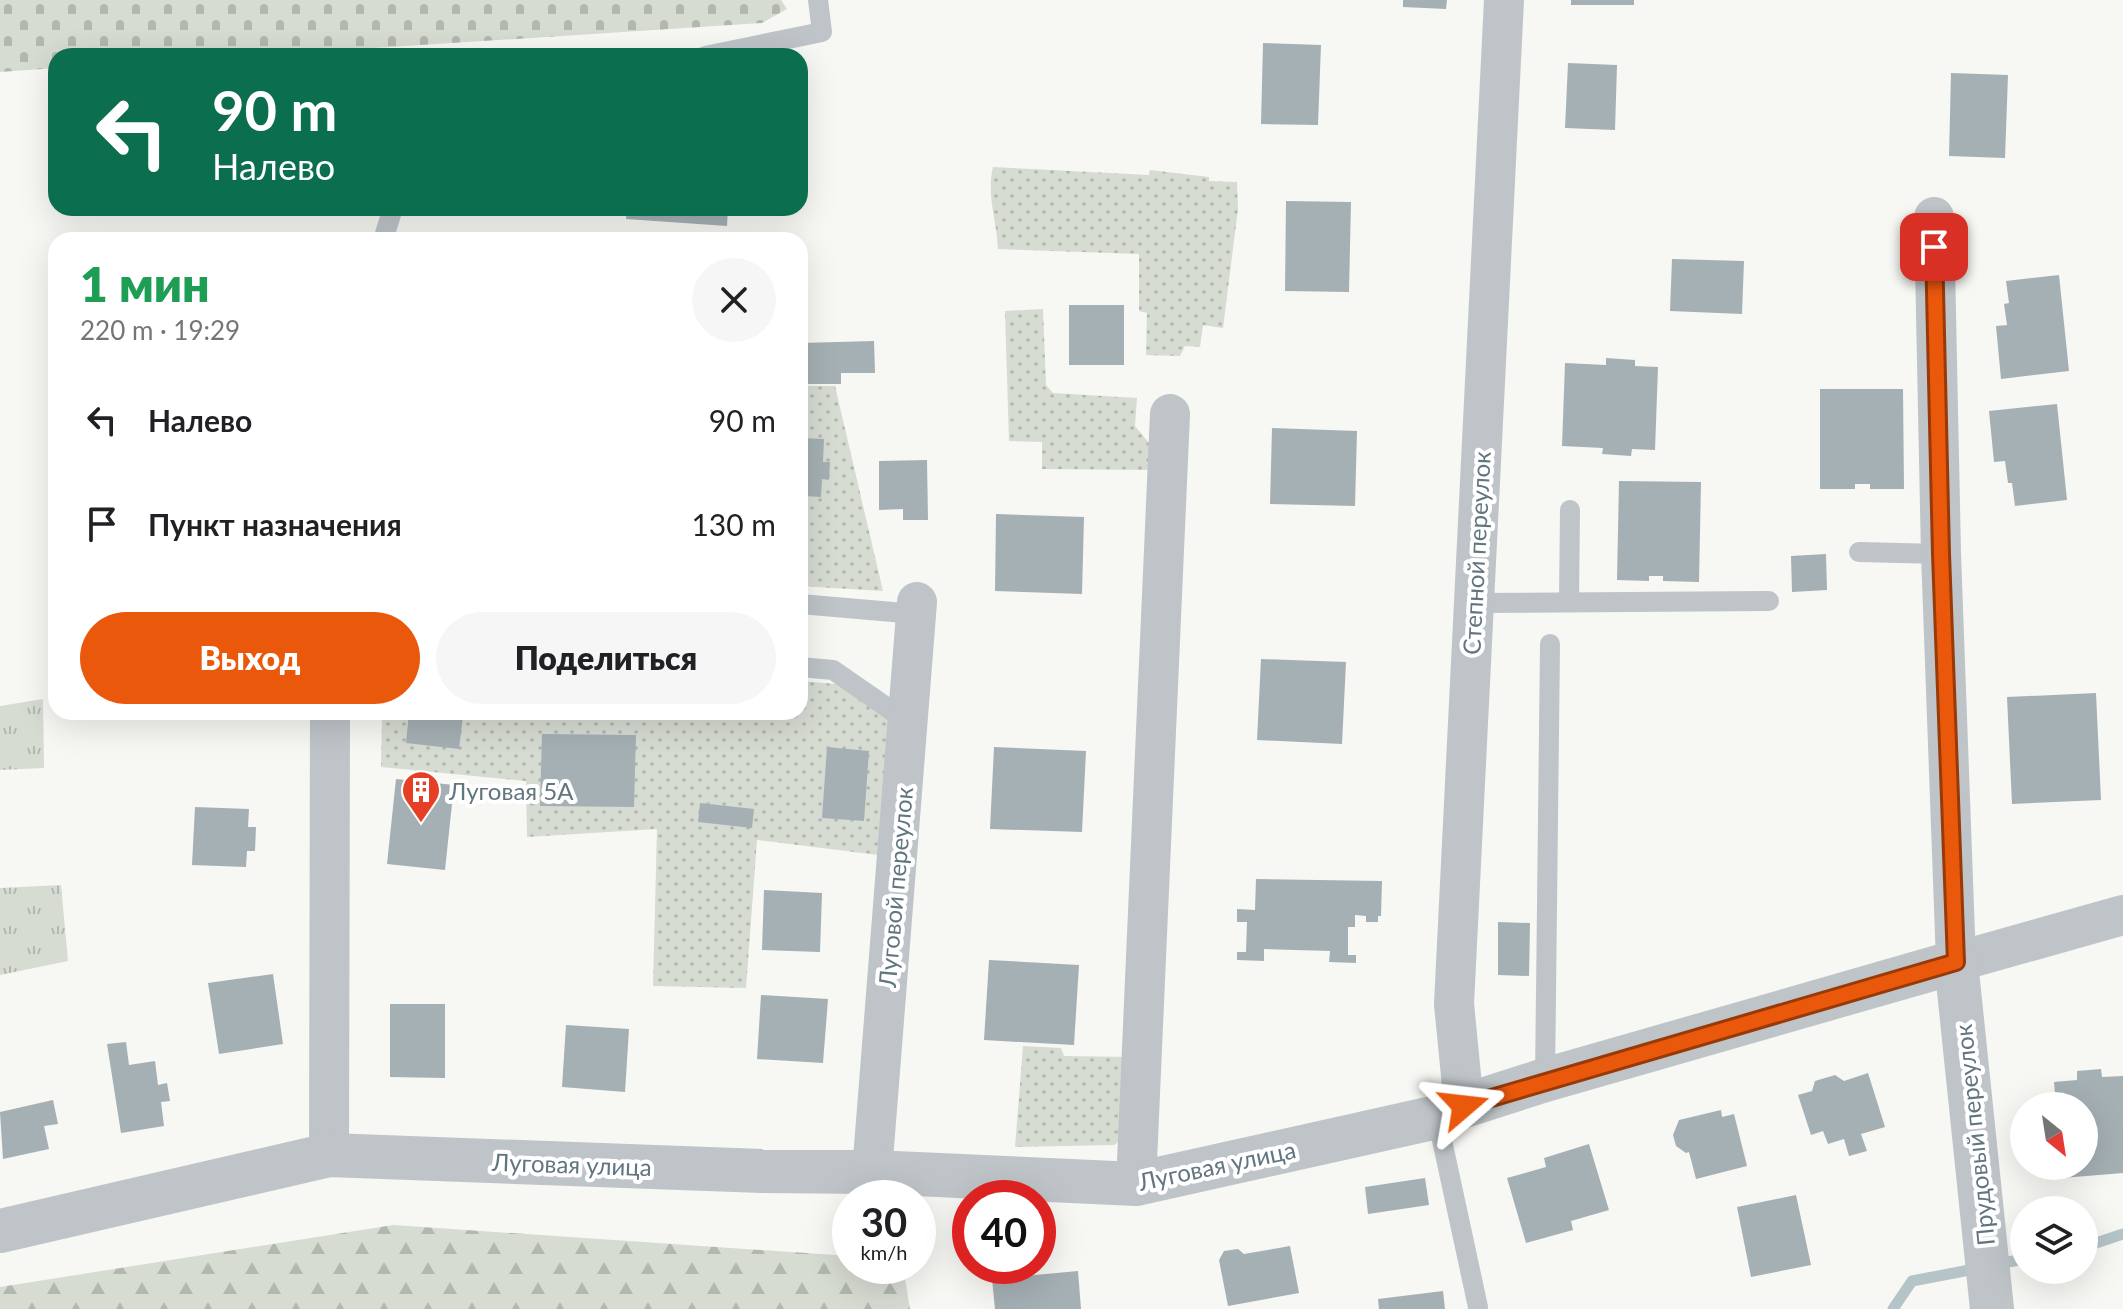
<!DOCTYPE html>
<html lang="ru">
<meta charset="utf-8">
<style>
:root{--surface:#fff;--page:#f6f6f6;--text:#202124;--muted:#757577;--accent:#ea580c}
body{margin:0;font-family:Lato,sans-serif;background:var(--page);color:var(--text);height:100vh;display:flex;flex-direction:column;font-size:30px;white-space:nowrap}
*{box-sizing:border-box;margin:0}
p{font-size:26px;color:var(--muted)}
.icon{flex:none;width:44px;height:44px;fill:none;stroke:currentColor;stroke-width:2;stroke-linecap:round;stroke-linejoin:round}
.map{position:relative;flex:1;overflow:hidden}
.drawer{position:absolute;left:48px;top:232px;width:760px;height:488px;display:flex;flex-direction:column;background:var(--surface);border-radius:24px;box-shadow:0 8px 32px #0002}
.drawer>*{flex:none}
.hud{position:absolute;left:48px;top:48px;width:760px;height:168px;border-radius:24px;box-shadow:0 8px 32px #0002;background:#0b6e4f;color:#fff;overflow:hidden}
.needle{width:52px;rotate:150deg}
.fabs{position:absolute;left:2010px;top:1092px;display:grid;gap:16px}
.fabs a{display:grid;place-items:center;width:88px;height:88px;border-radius:50%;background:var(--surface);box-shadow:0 8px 32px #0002;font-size:40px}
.speed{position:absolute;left:832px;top:1180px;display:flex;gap:16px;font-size:40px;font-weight:700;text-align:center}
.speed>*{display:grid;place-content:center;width:104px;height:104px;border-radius:50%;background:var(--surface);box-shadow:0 8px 32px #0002;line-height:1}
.speed small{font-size:20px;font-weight:400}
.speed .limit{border:12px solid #d22;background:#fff;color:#111}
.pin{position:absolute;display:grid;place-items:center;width:68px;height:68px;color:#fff;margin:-34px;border-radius:16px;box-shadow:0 4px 12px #0006}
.me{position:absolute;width:88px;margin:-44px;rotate:73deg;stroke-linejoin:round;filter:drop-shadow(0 0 6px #0008)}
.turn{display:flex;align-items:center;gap:28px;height:168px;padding:0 32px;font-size:36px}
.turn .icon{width:104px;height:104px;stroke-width:2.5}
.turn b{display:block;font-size:56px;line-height:68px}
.round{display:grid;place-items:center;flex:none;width:84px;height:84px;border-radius:42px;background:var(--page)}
.headline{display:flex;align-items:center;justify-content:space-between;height:136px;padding:0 32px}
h1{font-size:48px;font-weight:800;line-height:60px;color:#1e9e55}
.action{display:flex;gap:16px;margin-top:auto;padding:16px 32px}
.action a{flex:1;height:92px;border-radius:48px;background:var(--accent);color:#fff;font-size:32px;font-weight:800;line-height:92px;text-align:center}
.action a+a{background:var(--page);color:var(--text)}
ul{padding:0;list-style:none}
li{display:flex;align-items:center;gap:24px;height:104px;padding:0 32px}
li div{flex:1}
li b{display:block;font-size:30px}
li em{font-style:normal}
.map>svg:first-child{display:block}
</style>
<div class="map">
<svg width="2123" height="1309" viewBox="0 0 2123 1309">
<defs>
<pattern id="grass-tufts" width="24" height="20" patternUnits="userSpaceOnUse" patternTransform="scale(2)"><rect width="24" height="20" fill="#d7dcd3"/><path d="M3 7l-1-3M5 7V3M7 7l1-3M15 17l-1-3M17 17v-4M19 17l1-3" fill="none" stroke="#b2b7b0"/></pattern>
<pattern id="forest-firs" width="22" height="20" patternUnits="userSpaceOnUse" patternTransform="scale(2)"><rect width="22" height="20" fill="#d7dcd3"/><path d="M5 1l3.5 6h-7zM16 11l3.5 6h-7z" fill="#b2b7b0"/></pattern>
<pattern id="cemetery-stones" width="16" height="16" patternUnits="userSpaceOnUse" patternTransform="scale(2)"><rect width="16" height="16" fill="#d7dcd3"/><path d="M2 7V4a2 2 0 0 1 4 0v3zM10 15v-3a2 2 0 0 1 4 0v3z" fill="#b2b7b0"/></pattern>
<pattern id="garden-dots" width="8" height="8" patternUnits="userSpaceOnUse" patternTransform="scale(2)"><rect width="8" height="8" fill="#d7dcd3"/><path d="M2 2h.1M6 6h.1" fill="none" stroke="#b2b7b0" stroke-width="1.8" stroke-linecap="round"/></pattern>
</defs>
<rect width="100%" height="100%" fill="#f7f7f4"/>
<!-- grass -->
<path fill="url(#grass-tufts)" d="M43,699L44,768L0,770V706Z
M61,885L68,961L0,975V888Z"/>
<!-- forest -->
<path fill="url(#forest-firs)" d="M393,1225L850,1256V1266H903L910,1309H0V1287Z"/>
<!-- cemetery -->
<path fill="url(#cemetery-stones)" d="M0,0H781L787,9L762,23L252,56H56V68L0,72Z"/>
<!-- garden -->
<path fill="url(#garden-dots)" d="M993,167L1149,175L1150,170L1209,177V181L1237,182L1238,209L1223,328L1203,325L1200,347L1185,346L1180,356L1146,355L1147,313L1139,311V254L998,249C997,221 986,195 993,167Z
M1043,309L1046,385L1053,393L1137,398L1135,426L1154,449L1155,470L1042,469V442L1009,441L1005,311Z
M800,386H835L883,591L800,586Z
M800,681L836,684L898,723L886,856L757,840L746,988L653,986L657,829L527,837L526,781L381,767L382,714H364V712H800Z
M1023,1046L1061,1048L1064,1056L1132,1057L1130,1134L1114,1145L1015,1147Z"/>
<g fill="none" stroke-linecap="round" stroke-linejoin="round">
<!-- stream -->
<path stroke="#b5c5c7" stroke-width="11" d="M2084,1247L2123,1234
M1997,1264L2024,1259
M1893,1309L1912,1281L1980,1268"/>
</g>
<!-- building -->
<path fill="#a5b0b4" d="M1403,0H1447L1446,9L1403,7Z
M1571,0H1634V5H1571Z
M1263,43L1321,45L1318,125L1261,124Z
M1568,63L1617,65L1615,130L1565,128Z
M1951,73L2008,75L2005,158L1949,156Z
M1286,201L1351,202L1349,292L1285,291Z
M627,208H728L727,226L626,219Z
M1672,259L1744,261L1742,314L1670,311Z
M2059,275L2069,371L2001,379L1996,326L2007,325L2004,304L2009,303L2006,281Z
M1069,305H1124V365H1069Z
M874,341L875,373H841V384H800V343Z
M1606,358L1635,360V366L1658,367L1655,450L1632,449L1631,456L1602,454L1603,448L1562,446L1565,363L1606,365Z
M1820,389H1903L1904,489H1870V484H1855V489H1820Z
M2057,404L2067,500L2015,506L2012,483H2008L2005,461L1994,462L1989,411Z
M1272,428L1357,431L1355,506L1270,504Z
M800,438L824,439L823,462H830L829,480L822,479L821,497L805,496L804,503L800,502Z
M927,460L928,520H903V509L879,510V461Z
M1619,481L1701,482L1699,582L1663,581V576H1649V581L1617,580Z
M996,514L1084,517L1082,594L995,591Z
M1826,554L1827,590L1792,592L1791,556Z
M1261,659L1346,662L1342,744L1257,740Z
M2096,693L2101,800L2012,804L2007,697Z
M409,712L463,716L459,749L406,743Z
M542,734L636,735L634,807L540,806Z
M827,747L869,751L864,821L822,818Z
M994,747L1086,751L1082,832L990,829Z
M396,779L454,785L445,870L387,864Z
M700,803L754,809L752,828L698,822Z
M195,807L249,809L248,827H256L255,851H247L246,867L192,865Z
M1256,879L1382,881L1381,916H1378V922H1366V916L1355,915V927H1348V955H1356V963L1329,962L1330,951L1264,949V961L1237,960V952H1246L1247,922H1237V909L1255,910Z
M764,890L822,893L820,952L762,950Z
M1498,922L1530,923L1529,976L1498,975Z
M989,960L1079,965L1074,1045L984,1040Z
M273,974L283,1044L219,1054L208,983Z
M761,995L828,999L823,1063L757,1059Z
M390,1004H445V1078L390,1077Z
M566,1025L629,1029L625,1092L562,1087Z
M126,1042L129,1065L155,1061L158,1085L167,1083L170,1101L161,1102L164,1126L121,1133L107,1044Z
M2101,1069L2102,1077L2123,1076V1173L2062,1178L2061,1166H2084V1106H2056L2054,1082L2077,1080V1071Z
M1868,1073L1885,1127L1861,1134L1867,1151L1849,1156L1844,1139L1828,1144L1823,1131L1811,1135L1798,1095L1812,1091L1815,1081L1835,1075L1844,1081Z
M53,1100L58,1124L44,1126L49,1149L3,1159L0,1112Z
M1721,1110L1722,1117L1734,1114L1747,1166L1696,1179L1689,1152L1686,1153L1676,1146L1673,1135L1679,1120Z
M1589,1144L1609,1210L1571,1221L1573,1230L1526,1243L1507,1178L1546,1167L1544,1158Z
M1425,1178L1429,1205L1368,1214L1365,1187Z
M1796,1195L1811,1265L1751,1277L1737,1207Z
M1290,1246L1299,1293L1228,1306L1219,1260L1224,1251L1238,1249L1244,1254Z
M1078,1271L1081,1309H995L992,1279Z
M1443,1291L1445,1309H1379L1378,1299Z"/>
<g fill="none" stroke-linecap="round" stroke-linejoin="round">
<!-- service -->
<path stroke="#bec4c7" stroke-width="20" d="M705,56L822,32L818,0
M383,240L393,208
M1859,552L1941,554
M1569,602L1570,510
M1473,603L1769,601
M800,604L916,614
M800,667L833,670L908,722
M1545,1080L1550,644
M1437,1117L1478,1307"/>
<!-- minor -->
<path stroke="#bec4c7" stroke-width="40" d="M1934,217L1941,554L1956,962L2123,915
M1464,1106L1454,1004L1504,0
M329,1155L330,712
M872,1172L917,602
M1136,1184L1170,414"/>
<!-- tertiary -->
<path stroke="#bec4c7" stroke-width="44" d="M0,1231L329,1155L762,1171L872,1172L1136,1184L1437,1117L1464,1106L1545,1080L1956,962L1992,1309"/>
</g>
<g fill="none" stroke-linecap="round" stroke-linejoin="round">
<defs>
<path id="route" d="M1464,1106L1956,962L1941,554L1934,247"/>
</defs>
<!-- route casing -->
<use href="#route" stroke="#983908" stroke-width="20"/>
<!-- route -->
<use href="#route" stroke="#ea580c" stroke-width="14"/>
</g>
<!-- icons -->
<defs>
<symbol id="building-pin" viewBox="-11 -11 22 30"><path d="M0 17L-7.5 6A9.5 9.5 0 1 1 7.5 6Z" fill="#e73f25" stroke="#fff"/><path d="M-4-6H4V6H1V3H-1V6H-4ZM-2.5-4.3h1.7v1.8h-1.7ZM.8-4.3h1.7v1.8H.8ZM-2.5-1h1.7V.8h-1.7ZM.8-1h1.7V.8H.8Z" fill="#fff"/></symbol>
</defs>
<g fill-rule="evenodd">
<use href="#building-pin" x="399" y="768" width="44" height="60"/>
</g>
<g text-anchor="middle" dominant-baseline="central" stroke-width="8" stroke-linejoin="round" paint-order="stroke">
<!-- street labels -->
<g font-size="24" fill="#627680" stroke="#fff">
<text transform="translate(1476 553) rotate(-87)">Степной переулок</text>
<text transform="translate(895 887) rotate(-85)">Луговой переулок</text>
<text transform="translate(1974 1135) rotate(-96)">Прудовый переулок</text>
<text transform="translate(572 1164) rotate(2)">Луговая улица</text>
<text transform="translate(1217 1165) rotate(-12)">Луговая улица</text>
</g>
<!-- poi labels -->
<g font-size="24" fill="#627680" stroke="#fff" text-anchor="start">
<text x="449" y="790">Луговая 5А</text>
</g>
</g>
</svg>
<div class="fabs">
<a><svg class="needle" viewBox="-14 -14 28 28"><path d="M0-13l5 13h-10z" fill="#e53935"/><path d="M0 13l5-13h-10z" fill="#757577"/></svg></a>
<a><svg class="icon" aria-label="layers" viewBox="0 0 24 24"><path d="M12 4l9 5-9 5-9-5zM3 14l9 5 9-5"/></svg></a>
</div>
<div class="speed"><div>30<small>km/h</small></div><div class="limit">40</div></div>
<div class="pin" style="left:1934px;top:247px;background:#d93025"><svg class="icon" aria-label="arrive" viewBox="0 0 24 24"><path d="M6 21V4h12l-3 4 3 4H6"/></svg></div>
<svg class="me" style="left:1464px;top:1106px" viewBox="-20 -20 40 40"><path d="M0-17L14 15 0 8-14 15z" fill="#ea580c" stroke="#fff" stroke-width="4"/></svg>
<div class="hud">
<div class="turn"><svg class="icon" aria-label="left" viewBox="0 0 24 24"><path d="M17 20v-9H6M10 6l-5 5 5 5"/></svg><div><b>90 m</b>Налево</div></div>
</div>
<section class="drawer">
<div class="headline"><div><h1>1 мин</h1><p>220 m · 19:29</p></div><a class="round"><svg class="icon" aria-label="close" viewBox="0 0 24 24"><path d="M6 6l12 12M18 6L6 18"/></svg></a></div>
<ul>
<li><svg class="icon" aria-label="left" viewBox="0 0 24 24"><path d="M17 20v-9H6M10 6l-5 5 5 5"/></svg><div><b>Налево</b></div><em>90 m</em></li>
<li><svg class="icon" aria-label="arrive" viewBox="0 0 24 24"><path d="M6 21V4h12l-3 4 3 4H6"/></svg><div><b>Пункт назначения</b></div><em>130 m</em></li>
</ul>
<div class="action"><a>Выход</a><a>Поделиться</a></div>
</section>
</div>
